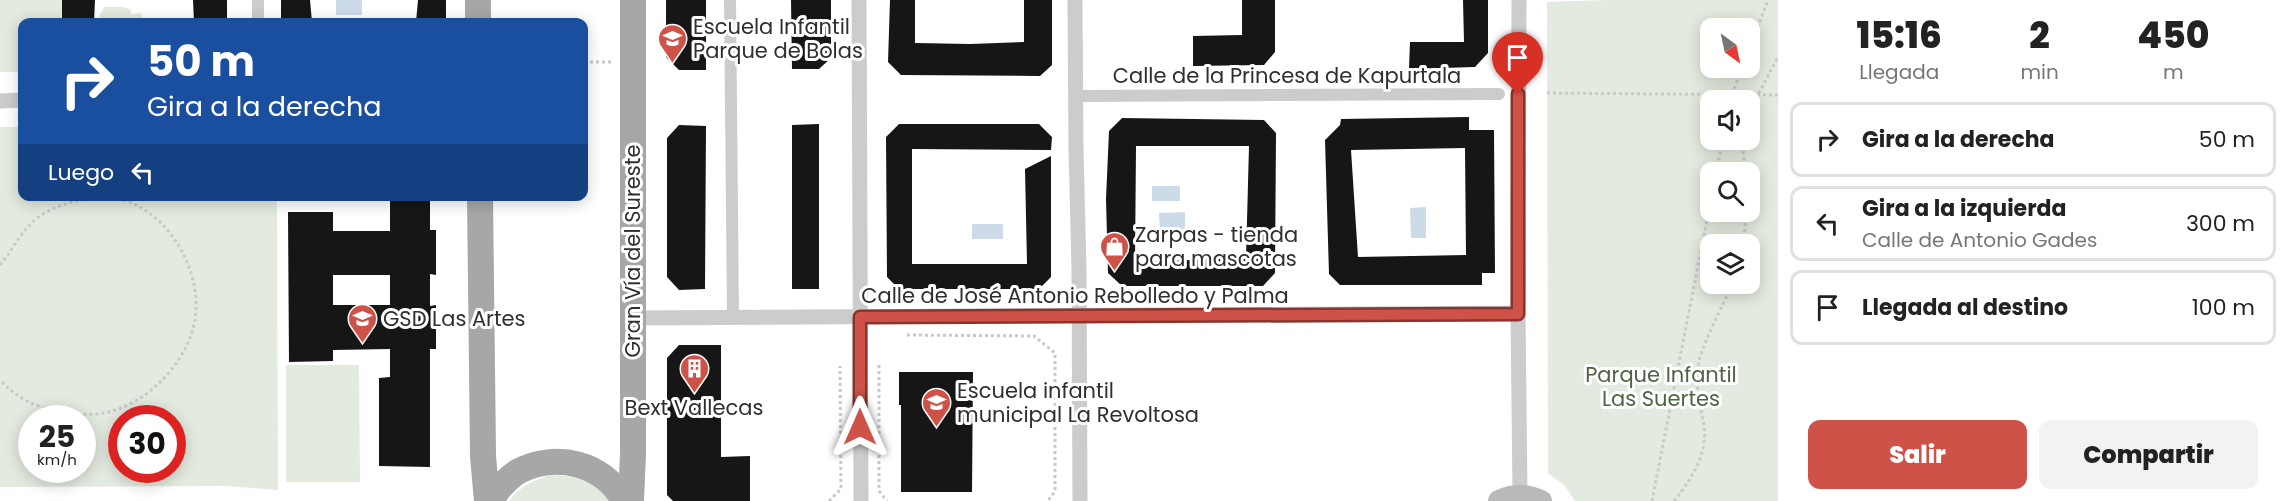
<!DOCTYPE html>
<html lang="es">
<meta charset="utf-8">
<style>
:root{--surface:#fff;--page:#f2f2f2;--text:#222;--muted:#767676;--line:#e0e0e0;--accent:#cf5248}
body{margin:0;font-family:Poppins,sans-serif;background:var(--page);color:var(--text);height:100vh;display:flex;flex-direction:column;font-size:22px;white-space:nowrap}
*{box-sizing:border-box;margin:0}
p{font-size:20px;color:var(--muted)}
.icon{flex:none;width:33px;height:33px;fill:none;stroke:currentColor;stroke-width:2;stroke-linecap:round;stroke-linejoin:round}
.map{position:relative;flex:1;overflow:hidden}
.panel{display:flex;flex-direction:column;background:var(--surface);width:510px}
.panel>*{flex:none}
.top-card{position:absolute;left:18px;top:18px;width:570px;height:183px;border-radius:12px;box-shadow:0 3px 15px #0003;background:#1a4fa0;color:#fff;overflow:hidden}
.needle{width:39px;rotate:147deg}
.fabs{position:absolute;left:1700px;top:18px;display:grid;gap:12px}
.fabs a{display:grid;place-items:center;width:60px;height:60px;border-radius:12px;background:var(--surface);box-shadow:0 3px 15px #0003;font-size:30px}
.speed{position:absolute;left:18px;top:405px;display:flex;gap:12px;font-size:30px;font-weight:700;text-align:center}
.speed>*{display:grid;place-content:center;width:78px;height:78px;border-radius:50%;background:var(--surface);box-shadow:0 3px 15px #0003;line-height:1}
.speed small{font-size:15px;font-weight:400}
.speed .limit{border:9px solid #d22;background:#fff;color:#111}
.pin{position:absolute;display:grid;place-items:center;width:51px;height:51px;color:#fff;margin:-62px -26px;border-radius:50% 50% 50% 0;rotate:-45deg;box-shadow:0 0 6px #0007}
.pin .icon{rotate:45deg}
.me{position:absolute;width:66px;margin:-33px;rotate:0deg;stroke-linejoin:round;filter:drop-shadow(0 0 4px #0008)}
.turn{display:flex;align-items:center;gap:21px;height:126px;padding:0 30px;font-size:27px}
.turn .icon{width:78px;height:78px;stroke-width:2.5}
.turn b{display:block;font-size:42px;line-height:51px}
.then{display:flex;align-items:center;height:57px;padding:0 30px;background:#0003;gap:12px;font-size:22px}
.eta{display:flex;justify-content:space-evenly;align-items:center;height:102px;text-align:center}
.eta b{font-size:36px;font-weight:800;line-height:42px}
.button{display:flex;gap:12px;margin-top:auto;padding:12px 30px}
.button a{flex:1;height:69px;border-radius:12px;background:var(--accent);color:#fff;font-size:24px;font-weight:800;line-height:69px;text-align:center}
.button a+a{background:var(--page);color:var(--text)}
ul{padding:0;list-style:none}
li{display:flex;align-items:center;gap:18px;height:75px;margin:0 12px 9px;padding:0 18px;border:3px solid var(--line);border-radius:12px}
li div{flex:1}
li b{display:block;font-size:22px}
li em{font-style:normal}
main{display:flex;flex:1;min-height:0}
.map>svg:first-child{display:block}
</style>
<main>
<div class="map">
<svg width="1778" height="501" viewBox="0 0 1778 501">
<rect width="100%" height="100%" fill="#fff"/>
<!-- green -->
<path fill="#e3eadf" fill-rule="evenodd" d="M0,0H62V22H22V72H0Z
M1605,0H1778V501H1575L1565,486L1548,473L1547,2ZM1749,28V68H1710V28ZM1749,100V140H1710V100ZM1749,172V212H1710V172ZM1749,244V284H1710V244Z
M104,7H123L131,10V14L141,13L144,22H101L100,15Z
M0,127H22V196L277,197L278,490L226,486L0,487ZM82,418V470H32V418ZM172,418V470H122V418Z
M286,365H359L360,482H286Z
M551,475C574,476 597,480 610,501H509C520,486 534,480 551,475Z"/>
<!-- water -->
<path fill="#cddae8" d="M336,0H362V15H336Z
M1152,186H1180V201H1152Z
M1426,207V238H1411L1410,208Z
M1185,212V229L1160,230L1159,213Z
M972,224H1003V239H972Z"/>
<!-- building -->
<path fill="#161616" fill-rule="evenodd" d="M62,0H95L94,22H62Z
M193,0H227V22H194Z
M281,0H310L312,22H281Z
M418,0H446V22H416Z
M666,0H706V70H679L666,57Z
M791,0H831V58L819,69H792Z
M890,0H915V43L970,44L1024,42V0H1052V65L1040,76L901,75L888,62Z
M1242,0H1275V52L1264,65L1193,66V36L1242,35Z
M1463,0H1488V53L1475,67L1409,69L1410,42H1464Z
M1469,117V130H1494L1495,273H1482V285H1340L1329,274L1325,140L1340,125L1341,119ZM1465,148L1466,255L1358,257L1351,150Z
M1122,118L1264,120L1276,133L1275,273L1263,286H1122L1108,273L1106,199L1109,131ZM1136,146H1249L1246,258L1135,262Z
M819,124V289H792V125Z
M899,124H1039L1052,137L1051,150L912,149V264H1027L1025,169L1051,156V277L1039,289H899L887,277L886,137Z
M679,125L706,126L705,289L679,290L667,277V138Z
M390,196H430V230H436V275L430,274V306L436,305V349H430V467L379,466V378L390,377V349L333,350V361L289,362L288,212H333V231H390ZM333,275H390V305H333Z
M679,345H721V457L750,456V501H673L667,495V358Z
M899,372H973L972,492H901V405H899Z"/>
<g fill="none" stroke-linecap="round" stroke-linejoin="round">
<!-- path -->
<path stroke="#c9c9c9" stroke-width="3" stroke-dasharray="3 3" stroke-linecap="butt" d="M1749,50L1768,0
M584,62H614
M1547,93L1778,95
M1730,100L1742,68
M1749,128L1758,95L1778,57
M1716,172L1723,140
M1745,172L1743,148L1746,140
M1744,244L1746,212
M0,265C13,250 20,232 36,219C50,208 66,203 82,200C98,197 117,197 132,203C170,220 197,265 196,307C196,337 178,366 156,386C141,400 117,413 95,414C61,416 24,407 0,380
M907,335L1034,336L1055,353V491L1048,501
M879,365V491L887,501
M829,501L841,489L840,366
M1652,501L1710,204
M1674,501C1691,480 1708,454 1704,425C1700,404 1694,383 1699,361C1705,338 1723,306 1732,284"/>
<!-- pedestrian -->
<path stroke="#ccc" stroke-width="12" d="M258,0V22
M730,0L733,317
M1075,96L1499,94"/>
<!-- minor -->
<path stroke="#ccc" stroke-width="15" d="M859,0L861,501
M1075,0L1076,149L1079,269L1080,501
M1519,0L1518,313L1520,495
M0,101L22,100
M633,318L1518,313"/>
<!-- secondary -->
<path stroke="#b9b9b9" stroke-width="22" d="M1499,501C1514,494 1526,494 1541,501"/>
<!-- primary -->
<path stroke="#a7a7a7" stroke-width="26" d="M478,0V22
M480,196L483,456L487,501
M490,501C498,489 507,478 519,471C556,452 604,463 624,501
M631,501L633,453V0"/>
</g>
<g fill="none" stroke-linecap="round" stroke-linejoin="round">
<defs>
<path id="route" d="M860,427V317L1518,314V94"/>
</defs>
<!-- route casing -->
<use href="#route" stroke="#87352f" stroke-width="15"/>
<!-- route -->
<use href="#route" stroke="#cf5248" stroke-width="10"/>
</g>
<!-- icons -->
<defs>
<symbol id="school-pin" viewBox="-11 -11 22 30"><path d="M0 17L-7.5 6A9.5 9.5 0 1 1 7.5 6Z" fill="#cf5248" stroke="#fff"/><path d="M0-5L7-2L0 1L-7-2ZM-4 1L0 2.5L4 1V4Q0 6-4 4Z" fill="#fff"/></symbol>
<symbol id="shop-pin" viewBox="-11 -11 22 30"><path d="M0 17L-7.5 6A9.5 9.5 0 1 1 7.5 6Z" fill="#cf5248" stroke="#fff"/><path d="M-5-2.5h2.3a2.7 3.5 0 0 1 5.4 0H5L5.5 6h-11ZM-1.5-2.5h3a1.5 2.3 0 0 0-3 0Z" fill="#fff"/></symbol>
<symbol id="building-pin" viewBox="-11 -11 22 30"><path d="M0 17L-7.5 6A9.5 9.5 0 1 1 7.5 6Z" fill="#cf5248" stroke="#fff"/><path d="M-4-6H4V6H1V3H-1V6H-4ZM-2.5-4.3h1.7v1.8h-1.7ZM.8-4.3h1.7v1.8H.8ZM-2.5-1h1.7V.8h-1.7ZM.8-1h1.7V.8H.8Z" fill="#fff"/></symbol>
</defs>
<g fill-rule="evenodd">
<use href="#school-pin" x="656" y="22" width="33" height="45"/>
<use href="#shop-pin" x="1098" y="230" width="33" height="45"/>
<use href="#school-pin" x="346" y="302" width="33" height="45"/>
<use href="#building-pin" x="678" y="352" width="33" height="45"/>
<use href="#school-pin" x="920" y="386" width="33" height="45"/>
</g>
<g text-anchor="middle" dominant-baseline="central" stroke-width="6" stroke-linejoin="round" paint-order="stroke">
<!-- poi labels -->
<g font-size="21" fill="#2f2f2f" stroke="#fff" text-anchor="start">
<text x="693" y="26">Escuela Infantil<tspan x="693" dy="24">Parque de Bolas</tspan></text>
<text x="1135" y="234">Zarpas - tienda<tspan x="1135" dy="24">para mascotas</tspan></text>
<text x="383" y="318">GSD Las Artes</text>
<text x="957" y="390">Escuela infantil<tspan x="957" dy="24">municipal La Revoltosa</tspan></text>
<text x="694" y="407" text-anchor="middle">Bext Vallecas</text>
</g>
<!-- street labels -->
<g font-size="21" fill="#2f2f2f" stroke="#fff">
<text x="1287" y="75">Calle de la Princesa de Kapurtala</text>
<text transform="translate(632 251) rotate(-90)">Gran Vía del Sureste</text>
<text x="1075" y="295">Calle de José Antonio Rebolledo y Palma</text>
</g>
<!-- park labels -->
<g font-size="21" fill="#4d6542" stroke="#fff">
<text x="1661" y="374">Parque Infantil<tspan x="1661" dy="24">Las Suertes</tspan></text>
</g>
</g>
</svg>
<div class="fabs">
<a><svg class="needle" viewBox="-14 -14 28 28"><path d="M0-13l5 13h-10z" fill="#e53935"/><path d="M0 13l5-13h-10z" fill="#767676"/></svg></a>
<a><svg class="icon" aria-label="sound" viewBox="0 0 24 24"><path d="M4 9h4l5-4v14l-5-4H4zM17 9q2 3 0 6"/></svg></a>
<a><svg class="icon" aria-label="search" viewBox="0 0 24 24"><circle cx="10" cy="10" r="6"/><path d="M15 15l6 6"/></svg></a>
<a><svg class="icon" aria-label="layers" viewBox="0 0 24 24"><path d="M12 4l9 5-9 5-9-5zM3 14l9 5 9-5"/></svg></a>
</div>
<div class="speed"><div>25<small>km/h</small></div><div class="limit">30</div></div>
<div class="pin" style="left:1518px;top:94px;background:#d93025"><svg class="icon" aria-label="arrive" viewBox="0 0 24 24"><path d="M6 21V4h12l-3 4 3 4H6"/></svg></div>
<svg class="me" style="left:860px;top:427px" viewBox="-20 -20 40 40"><path d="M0-17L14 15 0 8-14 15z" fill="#cf5248" stroke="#fff" stroke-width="4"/></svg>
<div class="top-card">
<div class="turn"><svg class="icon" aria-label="right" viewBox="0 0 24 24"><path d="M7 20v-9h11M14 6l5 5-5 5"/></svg><div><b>50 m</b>Gira a la derecha</div></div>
<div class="then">Luego<svg class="icon" aria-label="left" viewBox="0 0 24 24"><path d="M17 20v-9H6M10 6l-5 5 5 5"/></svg></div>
</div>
</div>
<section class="panel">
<div class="eta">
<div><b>15:16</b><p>Llegada</p></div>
<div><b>2</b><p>min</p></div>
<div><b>450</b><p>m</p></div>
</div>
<ul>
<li><svg class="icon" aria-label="right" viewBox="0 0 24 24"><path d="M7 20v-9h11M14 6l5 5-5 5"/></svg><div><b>Gira a la derecha</b></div><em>50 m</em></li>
<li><svg class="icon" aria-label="left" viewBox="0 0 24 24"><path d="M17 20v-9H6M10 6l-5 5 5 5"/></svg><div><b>Gira a la izquierda</b><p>Calle de Antonio Gades</p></div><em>300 m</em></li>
<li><svg class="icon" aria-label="arrive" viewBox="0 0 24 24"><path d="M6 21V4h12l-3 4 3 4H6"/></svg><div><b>Llegada al destino</b></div><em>100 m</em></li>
</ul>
<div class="button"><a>Salir</a><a>Compartir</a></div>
</section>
</main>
